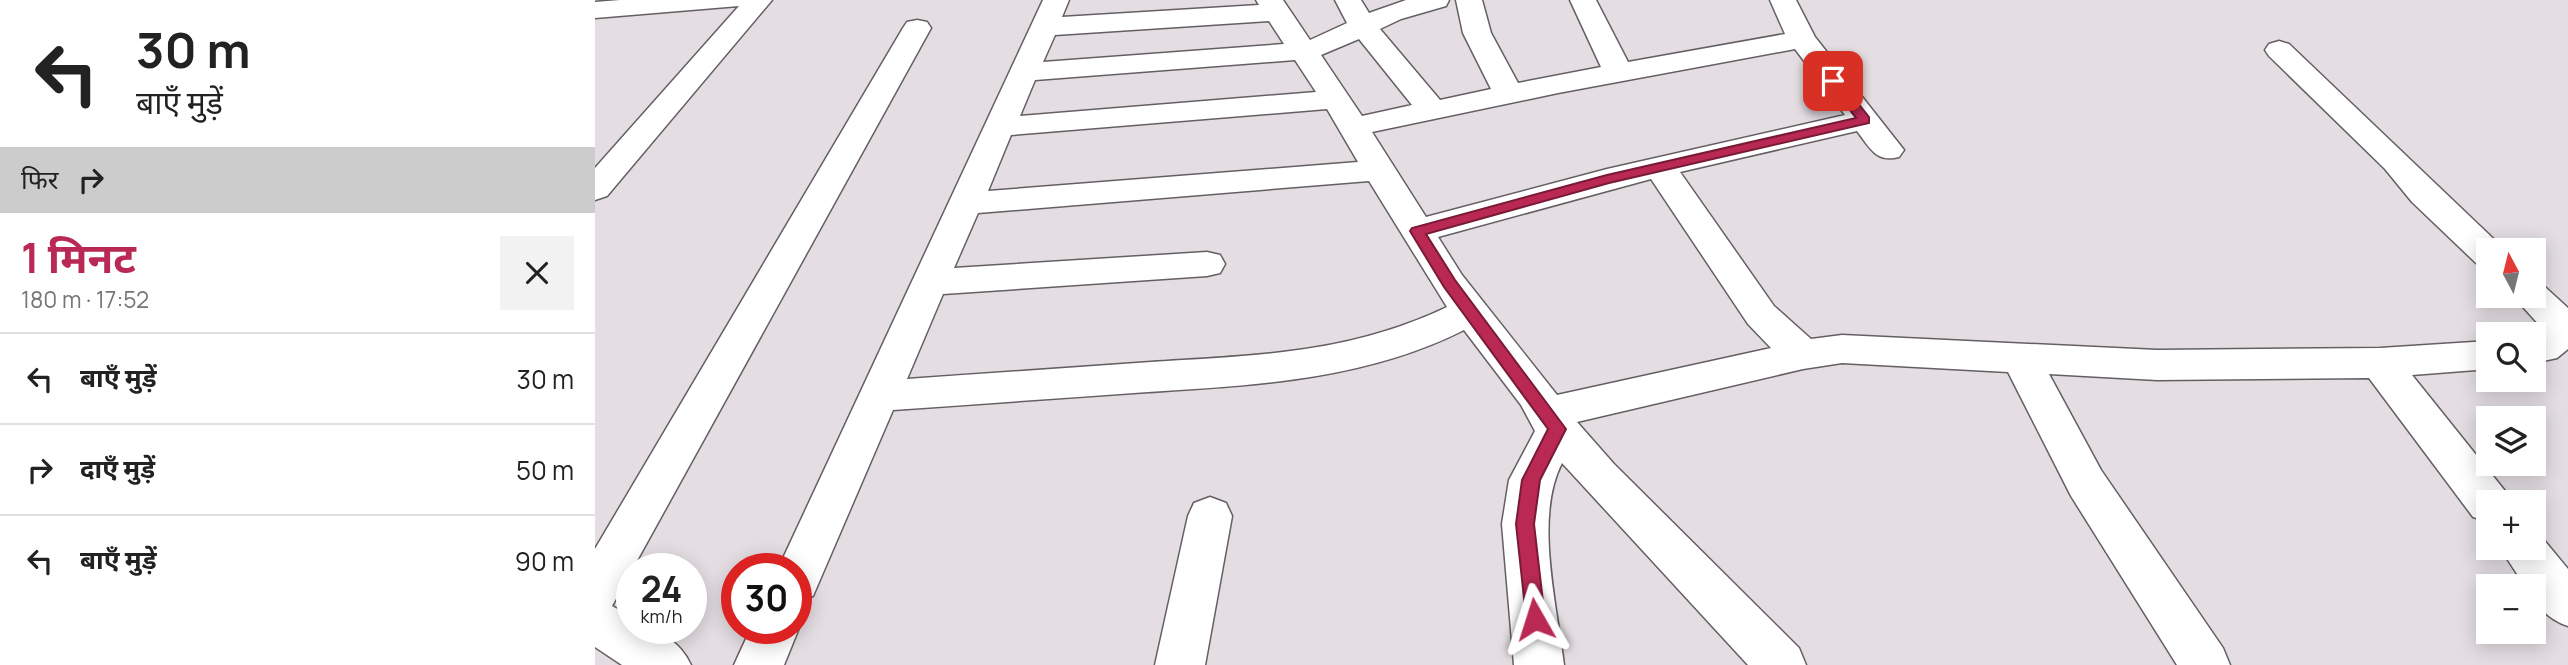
<!DOCTYPE html>
<html lang="hi">
<meta charset="utf-8">
<style>
:root{--surface:#fff;--page:#f2f2f2;--text:#222;--muted:#767676;--line:#e0e0e0;--accent:#b92954}
body{margin:0;font-family:Manrope,"Noto Sans Devanagari",sans-serif;background:var(--page);color:var(--text);height:100vh;display:flex;flex-direction:column;font-size:26px;white-space:nowrap}
*{box-sizing:border-box;margin:0}
p{font-size:23px;color:var(--muted)}
.icon{flex:none;width:38px;height:38px;fill:none;stroke:currentColor;stroke-width:2;stroke-linecap:round;stroke-linejoin:round}
.map{position:relative;flex:1;overflow:hidden}
.drawer{display:flex;flex-direction:column;background:var(--surface);width:595px}
.drawer>*{flex:none}
.hud{background:#fff;color:var(--text);overflow:hidden}
.needle{width:46px;rotate:353deg}
.tools{position:absolute;left:1881px;top:238px;display:grid;gap:14px}
.tools a{display:grid;place-items:center;width:70px;height:70px;border-radius:0px;background:var(--surface);box-shadow:0 4px 18px #0003;font-size:35px}
.speed{position:absolute;left:21px;top:553px;display:flex;gap:14px;font-size:35px;font-weight:700;text-align:center}
.speed>*{display:grid;place-content:center;width:91px;height:91px;border-radius:50%;background:var(--surface);box-shadow:0 4px 18px #0003;line-height:1}
.speed small{font-size:18px;font-weight:400}
.speed .limit{border:10px solid #d22;background:#fff;color:#111}
.pin{position:absolute;display:grid;place-items:center;width:60px;height:60px;color:#fff;margin:-30px;border-radius:14px;box-shadow:0 4px 10px #0006}
.me{position:absolute;width:77px;margin:-38px;rotate:354deg;stroke-linejoin:round;filter:drop-shadow(0 0 5px #0008)}
.turn{display:flex;align-items:center;gap:24px;height:147px;padding:0 21px;font-size:32px}
.turn .icon{width:91px;height:91px;stroke-width:2.5}
.turn b{display:block;font-size:49px;line-height:60px}
.then{display:flex;align-items:center;height:66px;padding:0 21px;background:#0003;gap:14px;font-size:26px}
.round{display:grid;place-items:center;flex:none;width:74px;height:74px;border-radius:0px;background:var(--page)}
.headline{display:flex;align-items:center;justify-content:space-between;height:119px;padding:0 21px}
h1{font-size:42px;font-weight:700;line-height:52px;color:var(--accent)}
ul{padding:0;list-style:none}
li{display:flex;align-items:center;gap:21px;height:91px;padding:0 21px;border-top:2px solid var(--line)}
li div{flex:1}
li b{display:block;font-size:26px}
li em{font-style:normal}
main{display:flex;flex:1;min-height:0}
.map>svg:first-child{display:block}
</style>
<main>
<section class="drawer">
<div class="hud">
<div class="turn"><svg class="icon" aria-label="left" viewBox="0 0 24 24"><path d="M17 20v-9H6M10 6l-5 5 5 5"/></svg><div><b>30 m</b>बाएँ मुड़ें</div></div>
<div class="then">फिर<svg class="icon" aria-label="right" viewBox="0 0 24 24"><path d="M7 20v-9h11M14 6l5 5-5 5"/></svg></div>
</div>
<div class="headline"><div><h1>1 मिनट</h1><p>180 m · 17:52</p></div><a class="round"><svg class="icon" aria-label="close" viewBox="0 0 24 24"><path d="M6 6l12 12M18 6L6 18"/></svg></a></div>
<ul>
<li><svg class="icon" aria-label="left" viewBox="0 0 24 24"><path d="M17 20v-9H6M10 6l-5 5 5 5"/></svg><div><b>बाएँ मुड़ें</b></div><em>30 m</em></li>
<li><svg class="icon" aria-label="right" viewBox="0 0 24 24"><path d="M7 20v-9h11M14 6l5 5-5 5"/></svg><div><b>दाएँ मुड़ें</b></div><em>50 m</em></li>
<li><svg class="icon" aria-label="left" viewBox="0 0 24 24"><path d="M17 20v-9H6M10 6l-5 5 5 5"/></svg><div><b>बाएँ मुड़ें</b></div><em>90 m</em></li>
</ul>
</section>
<div class="map">
<svg width="1973" height="665" viewBox="0 0 1973 665">
<rect width="100%" height="100%" fill="#e4dee3"/>
<g fill="none" stroke-linecap="round" stroke-linejoin="round">
<defs>
<path id="minor" d="M25,0H177L12,196L0,200V168L144,6L0,18V2Z
M448,0H474L467,17L664,5L661,0H688L715,40L752,23L740,0H766L774,13L811,0H854L851,6L806,19L785,29L845,100L896,89L868,33L861,0H887L896,33L923,83L1006,67L975,0H1001L1033,62L1190,34L1175,0H1201L1220,37L1309,150L1304,157C1281,163 1275,148 1262,131L1085,172L1179,306L1216,339L1247,335L1562,350L1785,348L1894,341V369L1817,375L1910,491L1915,502H1894V522L1878,517L1774,378L1562,380L1454,374L1506,470L1628,648L1635,665H1582L1476,496L1413,372L1247,363L1208,369L982,422L1019,464L1204,648L1211,665H1153L967,463C939,517 962,605 969,665H919L907,524L914,480L940,431L926,405L869,330C770,380 662,385 553,392C468,398 383,404 298,410L218,596L201,602V569H183ZM674,21L689,44L448,62L460,35ZM764,39L817,105L767,116L726,55ZM1200,49L1250,115L1012,169L831,217L777,132L963,93ZM700,60L721,92L425,116L440,80ZM732,109L763,162L393,191L416,135ZM1056,179L1153,324L1176,348L962,395L867,275L843,237ZM774,181L852,307C753,354 662,355 556,362C475,368 393,373 312,379L348,294L612,276L625,273L630,264L625,255L612,252L359,268L383,213Z
M322,20L332,22L336,28L17,606L37,617V628C63,628 85,641 96,665H27L0,647V549L308,28L312,22Z
M1684,41L1694,44L1907,247L1909,250H1894V267L1881,263L1817,202L1790,169L1674,56L1670,50L1674,44Z
M1939,284L1950,287L1973,308V349L1962,358L1939,363V334L1947,328L1918,296H1939Z
M615,497L631,503L637,516L610,665H560L593,516L599,503Z
M1939,532L1944,534L1973,569V626C1955,620 1939,607 1939,586H1930L1905,548H1939Z
M201,621L204,628L189,665H139L156,628H201Z"/>
</defs>
<!-- minor casing -->
<use href="#minor" stroke="#655f64" stroke-width="3"/>
<!-- minor -->
<use href="#minor" fill="#fff" fill-rule="evenodd"/>
</g>
<!-- route -->
<path fill="#b92954" stroke="#781b37" stroke-width="2" d="M1234,78H1243L1274,117V123L1014,183L831,234L860,280L971,429L945,480L939,524L950,619L947,626L940,628L932,626L921,524L927,480L953,429L849,287L815,231L817,228L1012,175L1261,118L1232,81Z"/>
</svg>
<div class="tools">
<a><svg class="needle" viewBox="-14 -14 28 28"><path d="M0-13l5 13h-10z" fill="#e53935"/><path d="M0 13l5-13h-10z" fill="#767676"/></svg></a>
<a><svg class="icon" aria-label="search" viewBox="0 0 24 24"><circle cx="10" cy="10" r="6"/><path d="M15 15l6 6"/></svg></a>
<a><svg class="icon" aria-label="layers" viewBox="0 0 24 24"><path d="M12 4l9 5-9 5-9-5zM3 14l9 5 9-5"/></svg></a>
<a>+</a>
<a>−</a>
</div>
<div class="speed"><div>24<small>km/h</small></div><div class="limit">30</div></div>
<div class="pin" style="left:1238px;top:81px;background:#d93025"><svg class="icon" aria-label="arrive" viewBox="0 0 24 24"><path d="M6 21V4h12l-3 4 3 4H6"/></svg></div>
<svg class="me" style="left:940px;top:619px" viewBox="-20 -20 40 40"><path d="M0-17L14 15 0 8-14 15z" fill="#b92954" stroke="#fff" stroke-width="4"/></svg>
</div>
</main>
